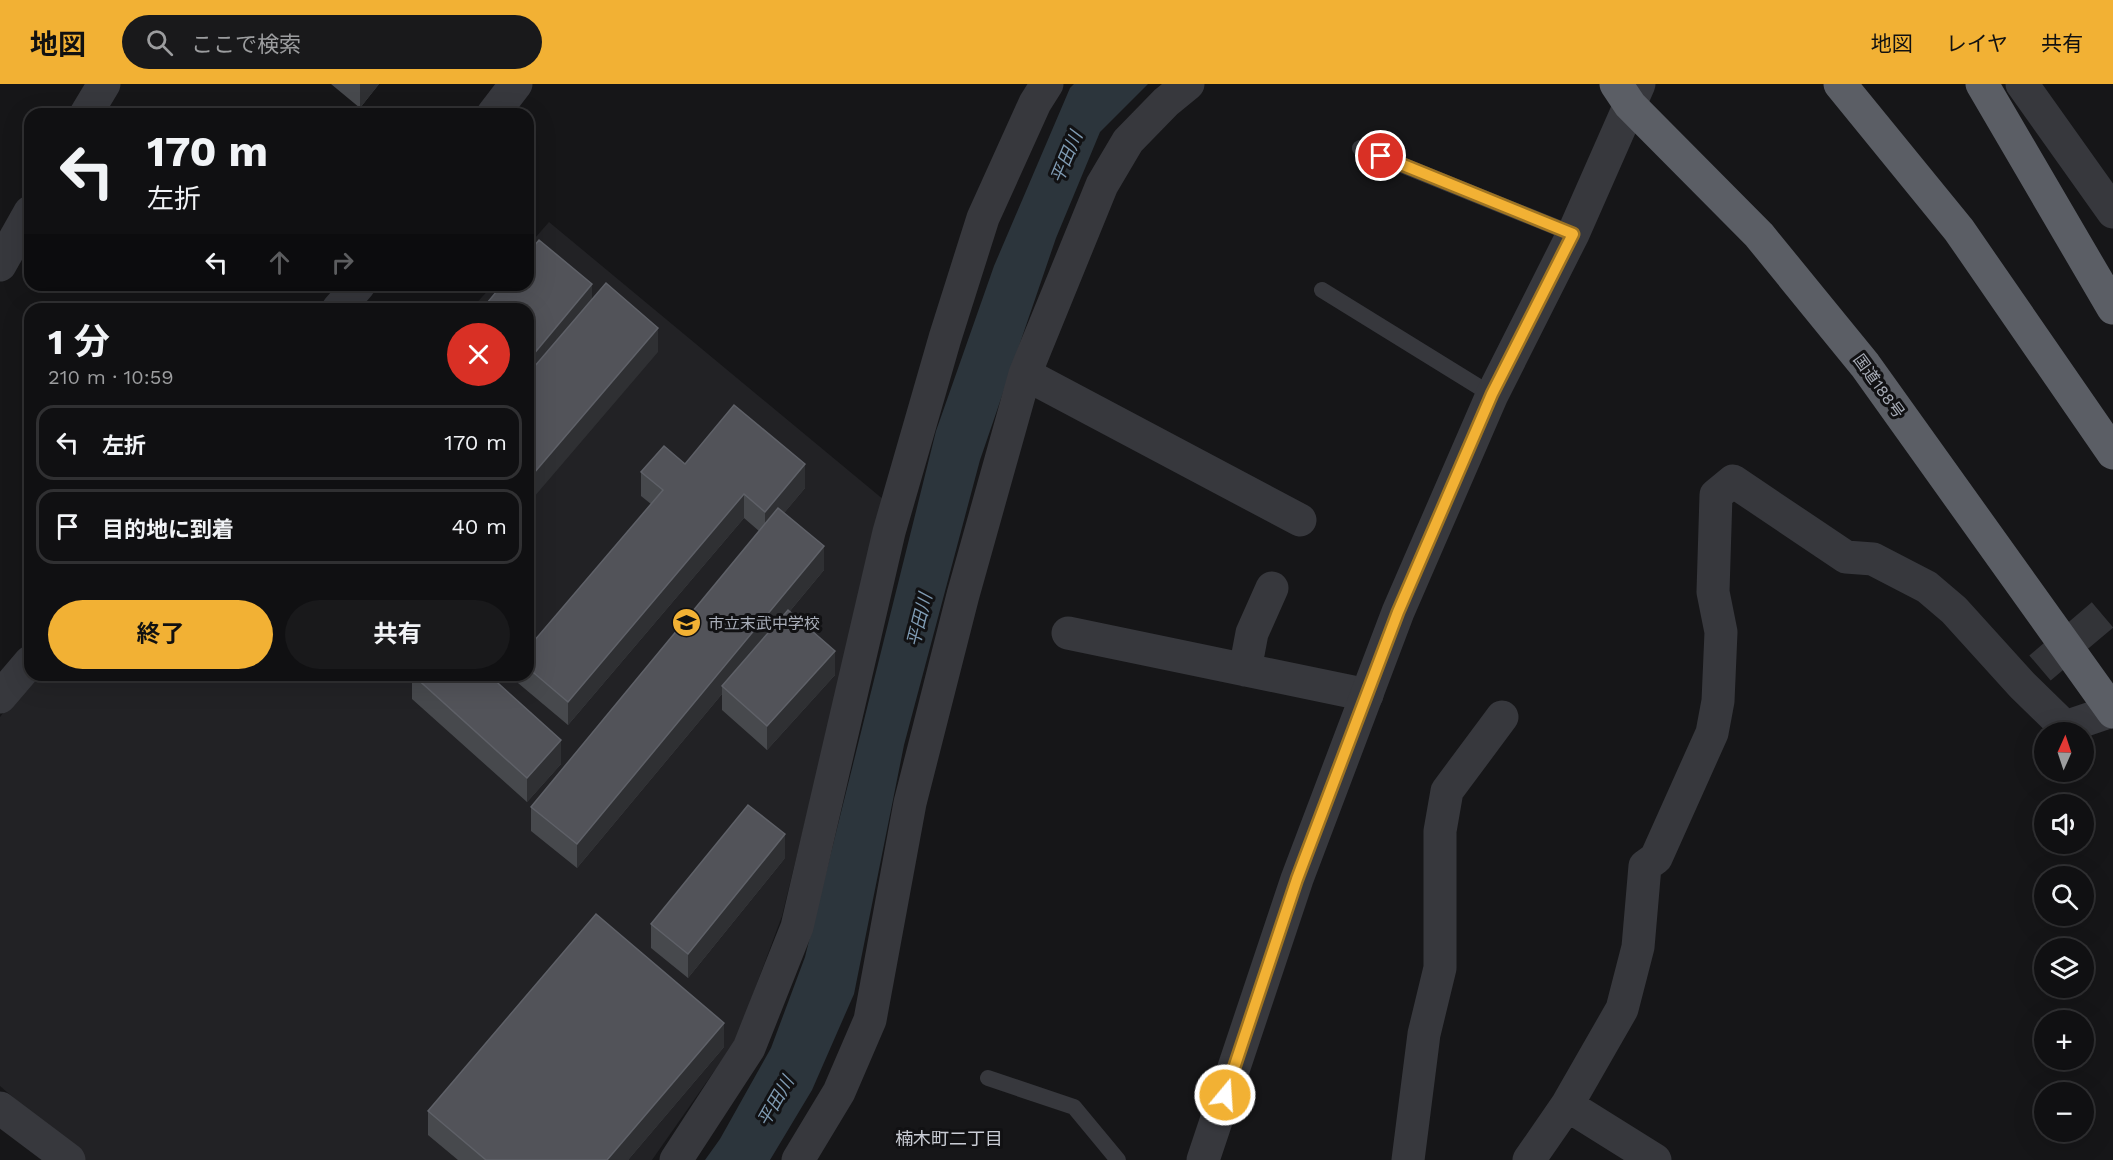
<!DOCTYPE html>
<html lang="ja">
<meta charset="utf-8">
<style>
:root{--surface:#101012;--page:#19191b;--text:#f1f3f6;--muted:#9c9d9f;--line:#303032;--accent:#f2b134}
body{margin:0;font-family:"Work Sans","Noto Sans JP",sans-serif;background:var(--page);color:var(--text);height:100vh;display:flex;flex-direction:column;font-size:22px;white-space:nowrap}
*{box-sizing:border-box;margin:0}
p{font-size:20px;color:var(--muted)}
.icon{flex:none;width:33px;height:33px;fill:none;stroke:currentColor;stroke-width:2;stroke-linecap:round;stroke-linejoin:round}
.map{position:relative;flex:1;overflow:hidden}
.side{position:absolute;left:24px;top:219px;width:510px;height:378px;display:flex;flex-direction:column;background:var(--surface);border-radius:18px;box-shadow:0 6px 24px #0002,0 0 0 2px var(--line)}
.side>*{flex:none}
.guide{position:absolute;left:24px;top:24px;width:510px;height:183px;border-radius:18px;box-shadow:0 6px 24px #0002,0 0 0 2px var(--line);background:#101012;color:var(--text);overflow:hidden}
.needle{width:39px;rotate:3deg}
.buttons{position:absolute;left:2034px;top:638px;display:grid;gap:12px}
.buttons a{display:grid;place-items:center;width:60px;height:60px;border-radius:50%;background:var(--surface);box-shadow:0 6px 24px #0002,0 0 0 2px var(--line);font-size:30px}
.pin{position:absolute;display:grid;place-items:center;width:51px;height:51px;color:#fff;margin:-26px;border:3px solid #fff;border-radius:50%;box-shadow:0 2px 6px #0007}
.me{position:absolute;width:66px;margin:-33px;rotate:18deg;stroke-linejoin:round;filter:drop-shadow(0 0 4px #0008)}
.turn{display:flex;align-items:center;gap:21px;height:126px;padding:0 24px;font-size:27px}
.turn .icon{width:78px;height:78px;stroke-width:2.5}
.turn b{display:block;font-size:42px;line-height:51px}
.lanes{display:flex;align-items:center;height:57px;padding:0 24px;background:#0003;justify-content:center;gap:30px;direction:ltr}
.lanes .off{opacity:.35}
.round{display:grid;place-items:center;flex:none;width:63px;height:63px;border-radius:32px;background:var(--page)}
.summary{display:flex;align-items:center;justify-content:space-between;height:102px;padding:0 24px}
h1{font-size:36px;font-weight:700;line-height:45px}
.cta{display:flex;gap:12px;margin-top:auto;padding:12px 24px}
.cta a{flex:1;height:69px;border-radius:36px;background:var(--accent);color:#111;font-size:24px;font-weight:700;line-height:69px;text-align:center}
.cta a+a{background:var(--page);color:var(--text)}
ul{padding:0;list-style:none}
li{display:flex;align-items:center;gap:18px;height:75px;margin:0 12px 9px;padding:0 12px;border:3px solid var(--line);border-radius:18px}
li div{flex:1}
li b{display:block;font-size:22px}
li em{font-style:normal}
header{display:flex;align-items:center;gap:36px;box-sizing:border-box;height:84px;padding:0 30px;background:var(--accent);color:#111}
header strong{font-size:28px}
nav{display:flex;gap:33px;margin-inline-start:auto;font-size:21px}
.search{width:420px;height:54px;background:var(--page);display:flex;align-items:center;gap:15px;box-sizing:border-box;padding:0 21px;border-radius:33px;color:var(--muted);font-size:22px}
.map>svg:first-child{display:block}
</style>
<header>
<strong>地図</strong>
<div class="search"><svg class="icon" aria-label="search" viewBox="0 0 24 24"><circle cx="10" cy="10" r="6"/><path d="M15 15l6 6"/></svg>ここで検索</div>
<nav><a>地図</a><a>レイヤ</a><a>共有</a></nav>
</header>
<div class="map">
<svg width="2113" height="1076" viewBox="0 0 2113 1076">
<rect width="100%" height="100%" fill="#161618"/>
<!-- built -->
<path fill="#222225" d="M549,138L884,416L782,832L736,956L652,1076H61L71,1064L0,1002V633L32,591H528V225H471L493,201H528V162Z"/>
<!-- water -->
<path fill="#2c353c" d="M1074,0H1148L1100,48L1056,154L980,376L904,661L854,910L812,1006L770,1076H705L720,1055L771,964L805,873L936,347L994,182L1070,4Z"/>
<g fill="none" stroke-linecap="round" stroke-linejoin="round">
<!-- minor-tunnel -->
<path stroke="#333438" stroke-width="33" stroke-dasharray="33 16" stroke-linecap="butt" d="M2040,584L2113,522"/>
<!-- service -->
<path stroke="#37383d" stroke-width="16" d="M1360,64L1573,150
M1322,206L1492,311
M988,994L1074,1023L1118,1076"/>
<!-- minor -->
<path stroke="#37383d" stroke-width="33" d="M2022,0L2113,128
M86,30L104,0
M493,30L516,0
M0,181L30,128
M338,225L359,201
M1025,290L1300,436
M1068,549L1367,611
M1245,586L1252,549L1272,504
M0,613L30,578
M1567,1021L1655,1076
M0,1024L69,1076
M676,1076L749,964L797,843L889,448L945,254L983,134L1035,19L1047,0
M798,1076L839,1008L870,936L910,719L963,511L1025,290L1102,101L1128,57L1166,18L1188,0
M1408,1076L1424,950L1440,884V747L1447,707L1502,633
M1529,1076L1567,1021L1622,925L1638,863L1645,782L1656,774L1712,649L1718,617L1721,548L1713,508L1716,411L1733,397L1846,473L1873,475L1927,503L1954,526L2022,601L2065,643L2112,627"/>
<!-- tertiary -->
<path stroke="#37383d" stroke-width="33" d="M1203,1076L1297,795L1398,528L1492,311L1573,150L1639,0"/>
<!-- trunk -->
<path stroke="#5b5e65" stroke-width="33" d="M1616,0L1630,21L1759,151L1865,281L2113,628
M1840,0L1959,146L2113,369
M1982,0L2113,224"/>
</g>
<!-- wall -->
<path fill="#47494d" d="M331,0H379L360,24Z
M685,380L805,404L784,429L824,486L790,527L835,591L767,666L722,626V610L577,784L531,747V723L759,447L744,434L568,641L518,599V591H528V564L651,420L641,412V388Z
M412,591L561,680L527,718L412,615Z
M785,774L688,894L651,864V840Z
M724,963L628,1076H458L428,1051V1027Z"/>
<!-- shaded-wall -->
<path fill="#2f3033" d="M360,0H379L360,24Z
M592,200V224L528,301V277Z
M658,244V268L528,420V396Z
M805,380V404L765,452V428Z
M744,410V434L568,641V618Z
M824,462V486L725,605L722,602V610L577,784V760Z
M835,567V591L767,666V642Z
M561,656V680L527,718V694Z
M785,750V774L688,894V870Z
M724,939V963L628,1076H607Z"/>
<!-- building -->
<path fill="#525359" stroke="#5f6168" stroke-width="1.5" d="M539,156L592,200L528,277V225H482L502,201H528V169Z
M606,199L658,244L528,396V290Z
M734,321L805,380L765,428L744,410L568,618L528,584V564L663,406L641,388L664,362L685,380Z
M778,424L824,462L577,760L531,723Z
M788,526L835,567L767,642L722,602Z
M413,591H489L561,656L527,694Z
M748,721L785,750L688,870L651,840Z
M596,830L724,939L607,1076H486L428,1027Z"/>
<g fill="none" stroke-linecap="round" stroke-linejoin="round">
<defs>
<path id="route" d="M1225,1011L1297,795L1398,528L1492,310L1573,150L1381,72"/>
</defs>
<!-- route casing -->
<use href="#route" stroke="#9d7322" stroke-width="15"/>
<!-- route -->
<use href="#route" stroke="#f2b134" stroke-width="10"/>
</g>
<!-- icons -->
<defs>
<symbol id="school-disc" viewBox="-11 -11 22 22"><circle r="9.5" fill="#f2b134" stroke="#111113"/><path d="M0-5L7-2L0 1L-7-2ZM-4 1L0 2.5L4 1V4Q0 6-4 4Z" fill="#111"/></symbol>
</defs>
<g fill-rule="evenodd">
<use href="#school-disc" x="670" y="522" width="33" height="33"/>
</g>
<g text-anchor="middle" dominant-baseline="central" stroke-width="6" stroke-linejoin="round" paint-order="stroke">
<!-- street labels -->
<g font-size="16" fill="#a8adb8" stroke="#111113">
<text transform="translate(1879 302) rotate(54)">国道188号</text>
</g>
<!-- poi labels -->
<g font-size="16" fill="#a8adb8" stroke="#111113" text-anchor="start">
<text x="708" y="539">市立末武中学校</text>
</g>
<!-- water labels -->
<g font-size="18" font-style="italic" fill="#7f9bb3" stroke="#111113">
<text transform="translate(1066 73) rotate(-67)">平田川</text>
<text transform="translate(919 536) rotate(-76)">平田川</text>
<text transform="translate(775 1017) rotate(-60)">平田川</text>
</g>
<!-- neighbourhood labels -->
<g font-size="18" fill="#c9ccd4" stroke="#111113">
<text x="949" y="1054">楠木町二丁目</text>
</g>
</g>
</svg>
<div class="buttons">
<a><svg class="needle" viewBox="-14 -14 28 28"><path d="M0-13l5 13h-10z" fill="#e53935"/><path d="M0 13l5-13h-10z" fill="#9c9d9f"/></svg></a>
<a><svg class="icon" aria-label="sound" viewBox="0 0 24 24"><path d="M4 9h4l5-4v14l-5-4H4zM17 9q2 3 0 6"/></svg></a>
<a><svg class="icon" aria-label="search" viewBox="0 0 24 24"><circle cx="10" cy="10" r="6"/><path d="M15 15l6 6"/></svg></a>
<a><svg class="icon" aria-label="layers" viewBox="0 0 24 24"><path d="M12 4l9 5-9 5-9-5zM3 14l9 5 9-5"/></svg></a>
<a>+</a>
<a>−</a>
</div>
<div class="pin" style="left:1381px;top:72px;background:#d93025"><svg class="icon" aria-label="arrive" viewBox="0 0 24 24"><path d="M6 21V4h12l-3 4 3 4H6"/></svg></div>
<svg class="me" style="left:1225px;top:1011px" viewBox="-20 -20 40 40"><circle r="17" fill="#f2b134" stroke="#fff" stroke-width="3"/><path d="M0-11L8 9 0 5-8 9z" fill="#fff"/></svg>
<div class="guide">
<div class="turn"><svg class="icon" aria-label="left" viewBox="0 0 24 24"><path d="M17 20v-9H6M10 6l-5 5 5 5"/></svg><div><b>170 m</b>左折</div></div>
<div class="lanes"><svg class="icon" aria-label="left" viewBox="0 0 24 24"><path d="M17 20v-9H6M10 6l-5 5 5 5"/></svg><svg class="icon off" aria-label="ahead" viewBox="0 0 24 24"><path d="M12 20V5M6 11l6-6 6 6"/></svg><svg class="icon off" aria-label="right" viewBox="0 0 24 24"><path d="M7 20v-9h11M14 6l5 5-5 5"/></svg></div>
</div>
<section class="side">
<div class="summary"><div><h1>1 分</h1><p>210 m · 10:59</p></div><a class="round" style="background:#d93025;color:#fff"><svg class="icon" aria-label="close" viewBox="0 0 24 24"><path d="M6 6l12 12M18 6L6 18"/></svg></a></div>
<ul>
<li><svg class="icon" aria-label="left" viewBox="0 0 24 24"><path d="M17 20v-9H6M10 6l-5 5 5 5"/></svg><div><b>左折</b></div><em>170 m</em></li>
<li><svg class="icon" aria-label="arrive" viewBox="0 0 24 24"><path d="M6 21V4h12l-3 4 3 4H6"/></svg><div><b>目的地に到着</b></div><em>40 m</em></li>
</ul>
<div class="cta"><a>終了</a><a>共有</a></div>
</section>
</div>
